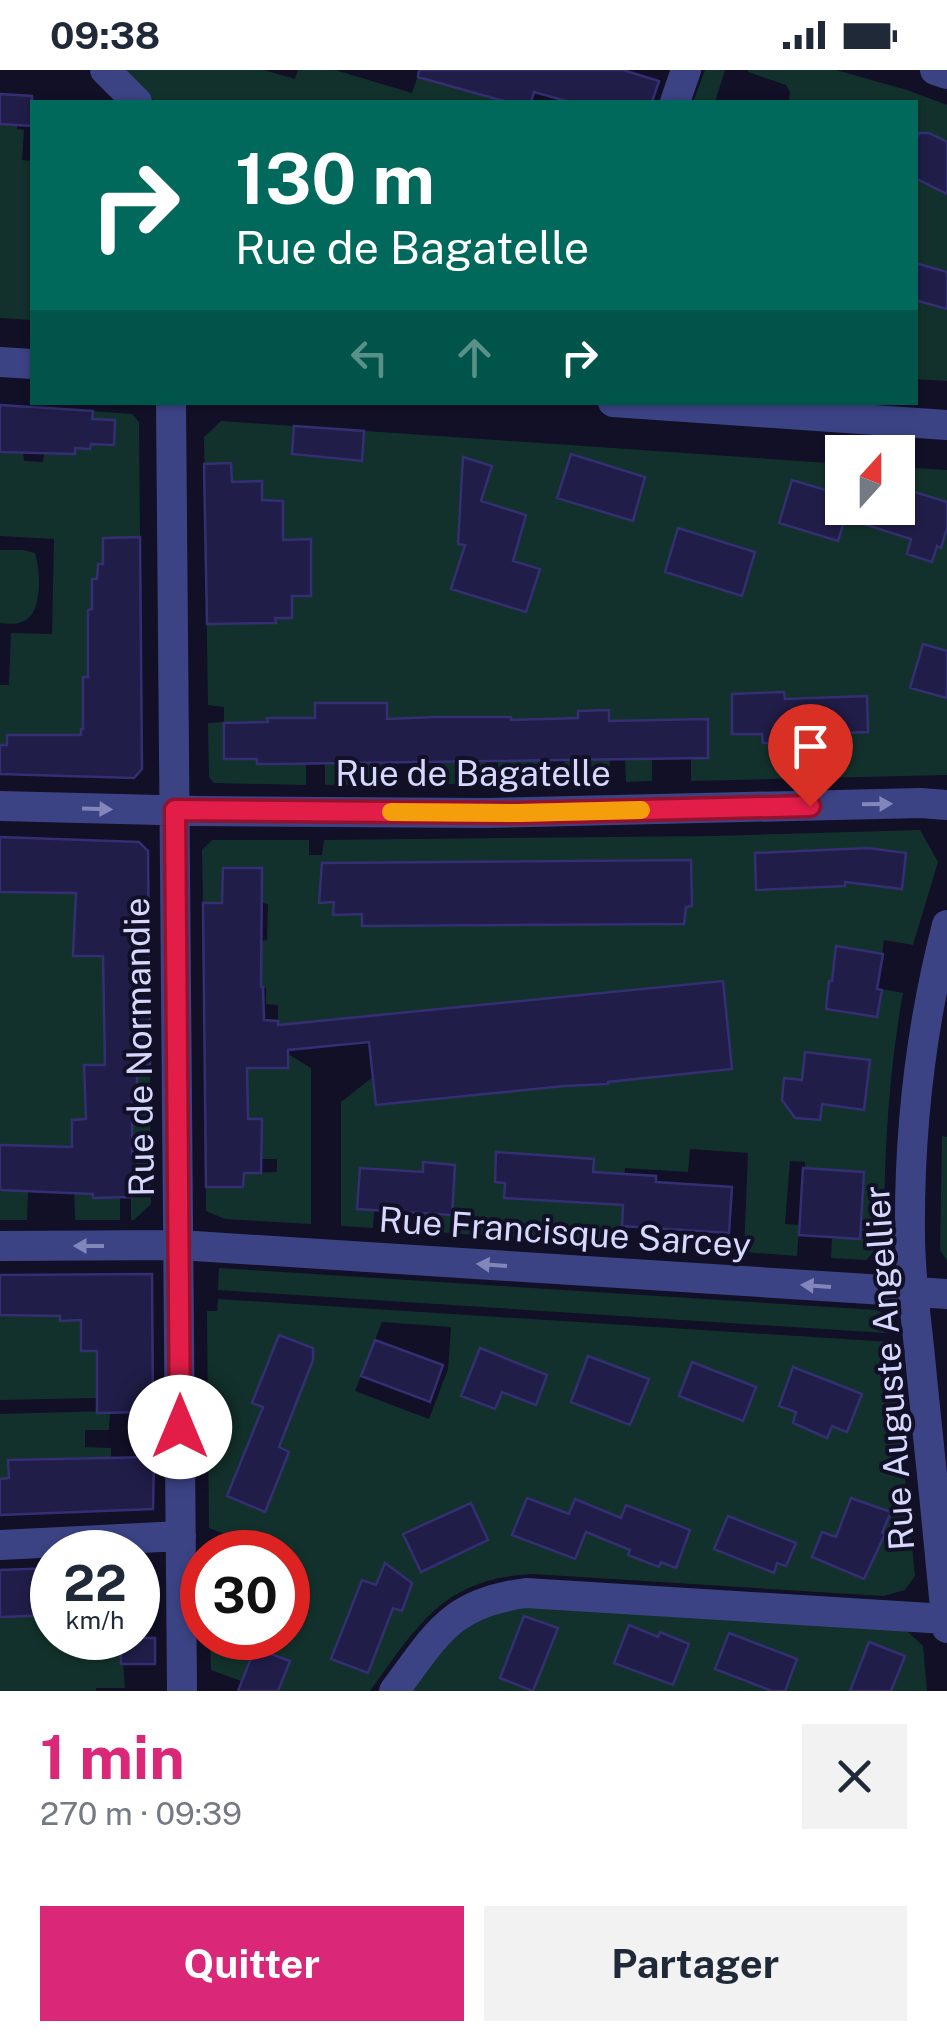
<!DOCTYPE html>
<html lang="fr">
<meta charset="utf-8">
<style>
:root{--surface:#fff;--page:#f2f2f3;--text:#1f2937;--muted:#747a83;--accent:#db2777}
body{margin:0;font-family:"Public Sans",sans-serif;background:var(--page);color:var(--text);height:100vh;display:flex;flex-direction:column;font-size:38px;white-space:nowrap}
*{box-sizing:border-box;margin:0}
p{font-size:32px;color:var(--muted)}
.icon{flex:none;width:55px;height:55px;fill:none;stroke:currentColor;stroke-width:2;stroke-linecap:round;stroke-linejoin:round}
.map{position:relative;height:1621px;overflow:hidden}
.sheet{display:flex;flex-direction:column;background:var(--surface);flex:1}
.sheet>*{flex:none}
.top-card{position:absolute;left:30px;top:30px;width:888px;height:305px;border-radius:0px;box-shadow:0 2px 8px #0004;background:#00695c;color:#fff;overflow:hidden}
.needle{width:65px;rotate:21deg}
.controls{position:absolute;left:825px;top:365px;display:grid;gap:20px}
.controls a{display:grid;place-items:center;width:90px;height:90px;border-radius:0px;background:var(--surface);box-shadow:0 2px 8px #0004;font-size:50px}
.speed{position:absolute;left:30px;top:1460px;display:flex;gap:20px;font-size:50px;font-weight:700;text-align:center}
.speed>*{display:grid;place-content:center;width:130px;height:130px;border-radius:50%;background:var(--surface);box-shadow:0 2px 8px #0004;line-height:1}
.speed small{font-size:25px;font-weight:400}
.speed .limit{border:15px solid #d22;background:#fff;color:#111}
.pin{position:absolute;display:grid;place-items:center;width:85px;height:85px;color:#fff;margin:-102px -42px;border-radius:50% 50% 50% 0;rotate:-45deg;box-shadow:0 0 10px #0007}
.pin .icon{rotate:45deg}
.me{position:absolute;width:110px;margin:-55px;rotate:0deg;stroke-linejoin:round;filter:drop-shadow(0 0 8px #0008)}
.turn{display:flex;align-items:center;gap:35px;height:210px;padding:0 40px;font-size:45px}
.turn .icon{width:130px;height:130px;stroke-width:2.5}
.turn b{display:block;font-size:70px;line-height:85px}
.lanes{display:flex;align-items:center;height:95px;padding:0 40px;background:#0003;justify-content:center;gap:50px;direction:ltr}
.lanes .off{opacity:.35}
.round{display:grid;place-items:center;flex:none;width:105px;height:105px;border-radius:0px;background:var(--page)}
.overview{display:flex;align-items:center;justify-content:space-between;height:170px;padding:0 40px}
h1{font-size:60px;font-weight:700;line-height:75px;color:var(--accent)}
.cta{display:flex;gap:20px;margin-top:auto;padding:20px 40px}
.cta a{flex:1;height:115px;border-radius:0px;background:var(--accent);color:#fff;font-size:40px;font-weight:700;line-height:115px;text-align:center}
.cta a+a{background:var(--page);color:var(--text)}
.status{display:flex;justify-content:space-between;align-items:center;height:70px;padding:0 50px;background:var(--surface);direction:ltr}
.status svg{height:28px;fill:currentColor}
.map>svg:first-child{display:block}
</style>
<div class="status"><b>09:38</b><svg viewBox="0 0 49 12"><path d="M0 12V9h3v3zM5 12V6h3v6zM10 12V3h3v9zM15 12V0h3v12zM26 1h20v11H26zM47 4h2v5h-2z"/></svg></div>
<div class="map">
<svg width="947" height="1621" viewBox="0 0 947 1621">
<rect width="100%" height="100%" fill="#111027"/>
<!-- green -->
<path fill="#13312c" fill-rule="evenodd" d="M125,0H264L295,9L298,0H335L412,23L420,0L452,17L507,32H155Z
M705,0H725L715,32H693Z
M748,0H836L907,20L947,35V311L915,309V32H789L790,22L786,15L748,2Z
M0,54L17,55V59L24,60L22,90L32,91V250L0,248Z
M93,341L132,344L139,352L140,467L103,468V494L98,495L97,509H92V539L88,540L119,660L81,659L79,706L49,665H8L7,675H0V615H9L11,563L52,564L54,469L0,466V382L23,383L24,391L43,392L45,376L59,383L74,384L75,378L90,379L91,374L114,375L115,350L92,349Z
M221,351L842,394V438H898V397L947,400V705L691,711V688L652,689V711H649L626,712L625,689H610L609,712H565L564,690H551L550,713H498V691H486L485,714H442L441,692H387V714L325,715V694H306V715L214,713L209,707L208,653L224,652V637L208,635L204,367Z
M0,480H23L35,483C40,500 43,539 26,550C18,555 8,554 0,553Z
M920,760L938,792L913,875L884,870L877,918L903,923C888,1006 884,1088 884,1171L866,1190L831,1188L832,1168L860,1169L805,1098V1092L790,1091L785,1154L799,1155L797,1186L744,1182L748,1083L690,1079L688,1102L625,1098L622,1155L628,1156L627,1175L419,1161L420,1143L452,1144L455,1095L424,1092L423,1105L361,1098L357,1139L374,1140L373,1158L341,1156V1032L373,1007L723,911L313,953L316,977L302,973L278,972V935L266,934V918L261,917V871L267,870L268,834L263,833L262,798H223L222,833H203L202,780L212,770H309V785H322L324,770L715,766Z
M76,814L103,856L106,995L84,996L86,1049H132V1031H136L137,995L150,994L151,1134L134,1150H131V1110H139L138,1086H131L92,1069L93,1127H120V1150H75L73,1077L0,1075V822Z
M288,984L311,998V1154L225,1149L206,1141V1117H243L244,1103L277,1102V1089H246L261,1049H248L247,998H288Z
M942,1066L947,1067V1191L940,1180Z
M0,1120L28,1121L27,1150H0Z
M219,1198L877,1240L892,1248L901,1264L218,1220Z
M218,1229L891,1272L915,1506L905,1520L883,1526L533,1504C443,1508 418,1555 370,1621H238L241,1611L211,1600L210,1568H288V1522L299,1494L288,1488V1482H273L209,1458L207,1241H217ZM382,1252L451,1257L448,1299L429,1349L355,1321Z
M0,1245L59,1246L61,1251L76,1250L81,1246V1281H112L97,1310V1328L0,1330Z
M110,1341L109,1360H85V1377L111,1378V1403L42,1389L9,1390V1408L0,1409V1344Z
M533,1535L906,1560L923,1576L927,1621H410L446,1572L485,1546Z
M0,1538L52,1539V1568H121L125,1618H96V1621H0Z"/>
<!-- building -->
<path fill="#201d48" stroke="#342f73" stroke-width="2.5" d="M419,0H623L659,11L652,32H570L534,22L531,32H507L418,7Z
M0,24L32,26V56L0,54Z
M919,63H929L947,72V124L915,108V72Z
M915,193L947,202V239L915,230Z
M0,335L93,341L92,349L115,350L114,375L91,374L90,379L75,378V384L0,382Z
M294,356L364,361L362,391L292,384Z
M571,384L645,407L633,451L557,428Z
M463,387L492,396L481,431L526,445L513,491L540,499L526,542L451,519L465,475L458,474Z
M231,393L232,412L262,411V430L283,431V470L311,469V526H292V548H275L276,553L207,554L204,394Z
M792,410L842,425V438H898V417L947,432V458L941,478L937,476L932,492L907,484L911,469L845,448L838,471L779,453Z
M678,458L755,482L742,526L665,502Z
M140,467L142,699L134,708L0,704V675H7V665H81V659H83V607H88V540L92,539V509H97L98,494H103V468Z
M923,574L947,581V628L910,618Z
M784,622L785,629L867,626L868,662L839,663L840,673L814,674V672L763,673L762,664H732V624Z
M315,633H387V649L435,647H511V650L578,648V641L609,640V651L708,649V688L276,694H257V689H224V653L268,652L267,648H315Z
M0,767L139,772L148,781L150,994L137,995V1031H132V1086H138L139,1110H131L132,1127L93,1128V1124L0,1120V1075L72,1077V1050L86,1049L84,995H105L103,886H73L76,823L0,822Z
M868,778L906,783L902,819L845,812V816L756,820L755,783Z
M691,790L692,836L686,837L684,854L362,856V844L333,845L334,832L319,833L322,793Z
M223,798H262L261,917H263L264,950L278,951V955L723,911L732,999L608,1012V1014L564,1016L376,1035L369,972L288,980V998H247L248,1049H262L261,1103H244L243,1117H206L203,833H222Z
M836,876L883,884L877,919L882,920L877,947L826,939L829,911H832Z
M805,982L870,990L864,1040L822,1034L820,1050L795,1048L782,1030L784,1008L802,1010Z
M496,1082L594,1089L593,1102L656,1106V1112L732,1117L729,1163L622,1156L623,1135L504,1128L505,1113L495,1112Z
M423,1092L455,1095L452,1145L357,1139L360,1098L423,1102Z
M803,1098L864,1102L860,1169L799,1165Z
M152,1204L153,1342L97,1343V1281H81V1250L60,1251V1246L0,1245V1205Z
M279,1265L313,1278V1290L279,1377L289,1382L265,1442L227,1426L263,1337L252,1333Z
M375,1270L443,1295L430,1332L361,1306Z
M480,1278L547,1305L536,1335L502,1322L495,1339L461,1326Z
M588,1286L649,1309L630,1355L571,1332Z
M692,1292L756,1317L743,1351L679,1326Z
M793,1297L862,1324L847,1362L832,1356L827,1368L793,1353L796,1342L779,1336Z
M154,1387L153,1439L0,1445V1409L9,1408L8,1390Z
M527,1428L569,1444L575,1429L621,1448L626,1435L690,1460L676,1498L661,1492L659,1497L628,1485L630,1480L586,1462L575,1489L512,1465Z
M851,1428L891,1442L882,1463L885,1464L864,1509L812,1487L822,1462L836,1467Z
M471,1433L488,1470L421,1502L403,1464Z
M728,1446L796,1473L786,1496L777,1493L774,1503L714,1479Z
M385,1493L412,1513L402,1541L393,1538L368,1603L331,1589L362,1510L376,1515Z
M52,1498V1545L0,1547V1500Z
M524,1546L558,1558L533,1621L500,1608Z
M629,1555L658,1567L660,1562L689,1574L673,1615L614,1593Z
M729,1563L797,1589L785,1621H772L715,1599Z
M121,1568H155V1594H121Z
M869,1572L905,1586L891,1621H850Z
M255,1578L290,1591L278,1621H238Z"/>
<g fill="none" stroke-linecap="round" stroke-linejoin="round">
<!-- minor -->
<path stroke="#3c4385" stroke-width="30" d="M105,0L137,32
M935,0L947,4
M675,32L686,0
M0,292L32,294
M171,332L182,1621
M613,332L947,355
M0,736L199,741L485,743L921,733L947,735
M947,855C921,956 909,1060 910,1164C910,1212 918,1260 922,1308C931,1391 939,1475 947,1558
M0,1176L179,1175L947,1224
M0,1475L181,1466
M394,1621C437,1564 450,1533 526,1523L946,1549"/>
</g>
<!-- one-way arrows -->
<defs><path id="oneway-solid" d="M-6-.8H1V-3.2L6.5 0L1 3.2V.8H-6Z" transform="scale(2.5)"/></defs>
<g fill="#8286bb">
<use href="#oneway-solid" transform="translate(877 734) rotate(-1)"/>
<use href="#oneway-solid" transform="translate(97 739) rotate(2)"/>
<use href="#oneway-solid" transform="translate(89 1176) rotate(180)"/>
<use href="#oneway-solid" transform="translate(492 1195) rotate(-176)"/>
<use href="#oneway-solid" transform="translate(816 1216) rotate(-176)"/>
</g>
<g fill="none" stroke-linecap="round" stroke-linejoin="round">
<defs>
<path id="route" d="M180,1357L175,740L518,743L810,736"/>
</defs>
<!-- route casing -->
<use href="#route" stroke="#92132f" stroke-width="25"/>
<!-- route -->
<use href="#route" stroke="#e11d48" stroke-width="18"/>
<!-- slow -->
<path stroke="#f59e0b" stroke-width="18" d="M391,742L518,743L641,740"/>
</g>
<g text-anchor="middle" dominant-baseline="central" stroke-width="8" stroke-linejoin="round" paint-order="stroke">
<!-- street labels -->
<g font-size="35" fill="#d7d8fe" stroke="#111027">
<text x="473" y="703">Rue de Bagatelle</text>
<text transform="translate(139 977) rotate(-91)">Rue de Normandie</text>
<text transform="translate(565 1162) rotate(4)">Rue Francisque Sarcey</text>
<text transform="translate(889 1298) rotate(-94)">Rue Auguste Angellier</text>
</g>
</g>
</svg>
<div class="controls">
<a><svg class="needle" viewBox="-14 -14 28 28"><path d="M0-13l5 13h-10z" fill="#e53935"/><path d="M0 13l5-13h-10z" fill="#747a83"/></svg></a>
</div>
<div class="speed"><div>22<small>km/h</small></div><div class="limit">30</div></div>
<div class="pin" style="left:810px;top:736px;background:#d93025"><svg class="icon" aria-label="arrive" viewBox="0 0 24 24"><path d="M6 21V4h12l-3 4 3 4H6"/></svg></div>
<svg class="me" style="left:180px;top:1357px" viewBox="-20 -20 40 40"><circle r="19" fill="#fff"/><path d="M0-13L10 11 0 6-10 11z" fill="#e11d48"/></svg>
<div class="top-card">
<div class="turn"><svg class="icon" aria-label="right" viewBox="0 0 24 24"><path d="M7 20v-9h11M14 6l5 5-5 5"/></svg><div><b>130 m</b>Rue de Bagatelle</div></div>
<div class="lanes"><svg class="icon off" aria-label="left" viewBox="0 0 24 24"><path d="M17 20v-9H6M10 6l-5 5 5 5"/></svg><svg class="icon off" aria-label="ahead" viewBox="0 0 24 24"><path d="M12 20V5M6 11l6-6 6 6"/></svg><svg class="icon" aria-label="right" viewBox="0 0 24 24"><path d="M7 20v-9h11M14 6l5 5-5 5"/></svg></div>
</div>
</div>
<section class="sheet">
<div class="overview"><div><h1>1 min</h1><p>270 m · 09:39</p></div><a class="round"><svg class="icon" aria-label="close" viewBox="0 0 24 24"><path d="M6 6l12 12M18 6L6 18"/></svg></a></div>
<div class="cta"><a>Quitter</a><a>Partager</a></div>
</section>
